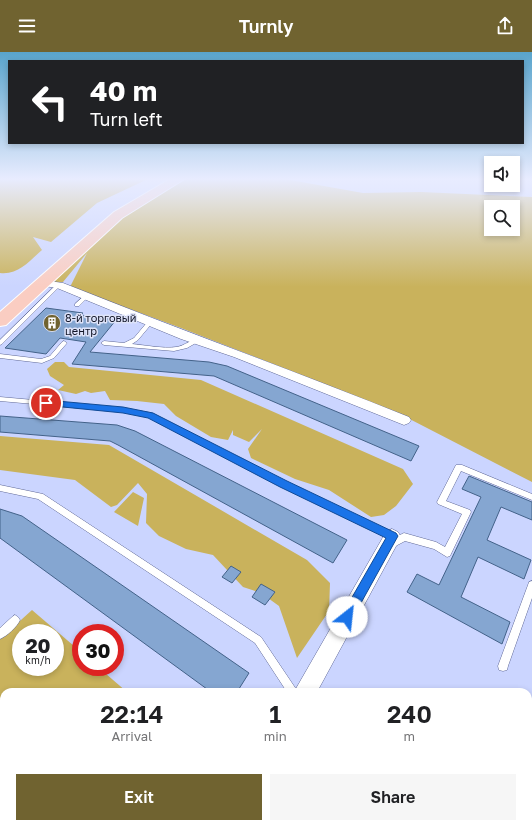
<!DOCTYPE html>
<meta charset="utf-8">
<style>
:root{--surface:#fff;--page:#f6f6f6;--text:#202124;--muted:#757577;--accent:#706330}
body{margin:0;font-family:"Golos Text",sans-serif;background:var(--page);color:var(--text);height:100vh;display:flex;flex-direction:column;font-size:15px;white-space:nowrap}
*{box-sizing:border-box;margin:0}
p{font-size:13px;color:var(--muted)}
.icon{flex:none;width:22px;height:22px;fill:none;stroke:currentColor;stroke-width:2;stroke-linecap:round;stroke-linejoin:round}
.map{position:relative;flex:1;overflow:hidden}
.details{position:absolute;left:0px;top:636px;width:532px;height:140px;display:flex;flex-direction:column;background:var(--surface);border-radius:12px 12px 0 0;box-shadow:0 2px 6px #0003}
.details>*{flex:none}
.guide{position:absolute;left:8px;top:8px;width:516px;height:84px;border-radius:0px;box-shadow:0 2px 6px #0003;background:#202124;color:#fff;overflow:hidden}
.buttons{position:absolute;left:484px;top:104px;display:grid;gap:8px}
.buttons a{display:grid;place-items:center;width:36px;height:36px;border-radius:0px;background:var(--surface);box-shadow:0 2px 6px #0003;font-size:20px}
.speed{position:absolute;left:12px;top:572px;display:flex;gap:8px;font-size:20px;font-weight:700;text-align:center}
.speed>*{display:grid;place-content:center;width:52px;height:52px;border-radius:50%;background:var(--surface);box-shadow:0 2px 6px #0003;line-height:1}
.speed small{font-size:10px;font-weight:400}
.speed .limit{border:6px solid #d22;background:#fff;color:#111}
.pin{position:absolute;display:grid;place-items:center;width:34px;height:34px;color:#fff;margin:-17px;border:2px solid #fff;border-radius:50%;box-shadow:0 1px 4px #0007}
.me{position:absolute;width:44px;margin:-22px;rotate:29deg;stroke-linejoin:round;filter:drop-shadow(0 0 3px #0008)}
.turn{display:flex;align-items:center;gap:14px;height:84px;padding:0 16px;font-size:18px}
.turn .icon{width:52px;height:52px;stroke-width:2.5}
.turn b{display:block;font-size:28px;line-height:34px}
.eta{display:flex;justify-content:space-evenly;align-items:center;height:68px;text-align:center}
.eta b{font-size:24px;font-weight:600;line-height:28px}
.primary-button{display:flex;gap:8px;margin-top:auto;padding:8px 16px}
.primary-button a{flex:1;height:46px;border-radius:0px;background:var(--accent);color:#fff;font-size:16px;font-weight:600;line-height:46px;text-align:center}
.primary-button a+a{background:var(--page);color:var(--text)}
header{display:flex;justify-content:space-between;align-items:center;height:52px;padding:0 16px;background:var(--accent);color:#fff;font-size:18px;font-weight:600}
.map>svg:first-child{display:block}
</style>
<header><svg class="icon" aria-label="menu" viewBox="0 0 24 24"><path d="M4 6h16M4 12h16M4 18h16"/></svg>Turnly<svg class="icon" aria-label="share" viewBox="0 0 24 24"><path d="M12 15V3M7 8l5-5 5 5M5 13v7h14v-7"/></svg></header>
<div class="map">
<svg width="532" height="776" viewBox="0 0 532 776">
<rect width="100%" height="100%" fill="#cbd5ff"/>
<!-- green -->
<path fill="#c9b25c" fill-rule="evenodd" d="M0,126H150L97,151L51,190L33,185L42,198C29,209 19,223 0,221Z
M188,126H203L201,128L205,126H279L363,141L421,140L532,145V430L396,360L181,276L70,235L87,201L63,230L53,232V230L105,179L138,154ZM491,155H513V177H491Z
M55,310H64L69,315L201,328L403,417L413,432L396,454L384,463L371,465L329,438L295,427L251,406L248,397L262,377L249,390L233,383V378L228,388L211,385L176,364L164,352L137,349L110,348L105,339L91,341L85,339L76,342L58,338L64,333L50,324L47,317Z
M0,384L109,393L307,508L330,531L329,559L297,606L279,554L261,541L243,535L213,503L186,497L159,484L146,471L147,442L138,431L117,453L111,455L75,428L0,418Z
M133,440L144,446L138,474L114,460Z
M32,558L81,600V615H98L127,640H4V772H126L120,776H0V587ZM21,581H55V615H21Z
M528,659L532,661V776H528L522,772H528Z"/>
<!-- building -->
<path fill="#85a6d1" stroke="#436289" d="M46,256L83,261L81,263L116,268L90,300L209,310L227,314L419,394L411,409L214,324L72,312L86,290L60,286L46,302L5,296Z
M0,364L117,373L135,379L347,488L333,511L118,393L110,389L0,380Z
M469,424L532,450V468L501,455L487,488L531,508L524,527L478,505L461,545L510,570L502,592L407,540L417,522L439,533L481,445L462,437Z
M0,457L22,464L249,621L237,640H211L0,486Z
M231,514L241,520L232,531L222,525Z
M261,532L275,540L265,553L252,545Z"/>
<g fill="none" stroke-linecap="round" stroke-linejoin="round">
<defs>
<path id="lane" d="M57,232L61,233L2,292L0,293V288Z
M86,242L88,243V245L79,254H75V252Z
M151,267L153,268V270L138,288L132,292C144,293 164,297 176,295C185,294 192,286 200,287L201,288L187,296L174,299L104,293L101,291L104,289L124,291L134,286L149,268Z
M64,289L67,291L54,306L42,311L0,306V302L41,307L50,304L62,290Z
M0,345L123,356L152,361L286,430L395,483L396,485L404,481L436,490L445,495L462,462L438,452L437,450L456,413H462L532,442V448L461,419L446,449L470,458L471,460L450,504L447,505L434,497L405,489L392,496L389,495L388,492L391,488L280,434L148,365L123,360L0,349Z
M0,433L43,442L261,585L298,640H287L255,591L38,447L0,439Z
M532,529V546L508,614L507,618L503,619L499,618L498,614L528,533L529,530Z
M15,563L18,565L20,568C17,575 7,584 0,587V576L12,565Z"/>
<path id="street" d="M42,228L63,231C178,277 294,319 409,365L411,368L409,371L404,373L234,305L181,287L57,236L38,233L37,231Z
M392,477L398,480L401,485L317,640H294L386,480Z
M156,772H188L186,776H155Z
M212,772H239L237,776H211Z"/>
<path id="primary" d="M172,126H186L122,166L6,273L0,274V260L114,160Z"/>
</defs>
<!-- lane casing -->
<use href="#lane" stroke="#606997" stroke-width="1"/>
<!-- street casing -->
<use href="#street" stroke="#606997" stroke-width="1"/>
<!-- primary casing -->
<use href="#primary" stroke="#fff" stroke-width="2"/>
<!-- lane -->
<use href="#lane" fill="#fff" fill-rule="evenodd"/>
<!-- street -->
<use href="#street" fill="#fff" fill-rule="evenodd"/>
<!-- primary -->
<use href="#primary" fill="#facdc2" fill-rule="evenodd"/>
</g>
<!-- sky -->
<linearGradient id="sky" x2="0" y2="1"><stop stop-color="#59a4cc"/><stop offset="0.54" stop-color="#e8ecff"/><stop offset="1" stop-color="#e8ecff" stop-opacity="0"/></linearGradient>
<rect width="532" height="235" fill="url(#sky)"/>
<!-- route -->
<path fill="#1a73e8" stroke="#114b97" d="M46,348L123,355L153,361L287,429L396,481L398,484L351,569L347,571L343,569L341,565L343,561L386,486L280,435L148,366L123,361L43,353L42,351L43,349Z"/>
<!-- icons -->
<defs>
<symbol id="building-disc" viewBox="-11 -11 22 22"><circle r="9.5" fill="#706330" stroke="#dee3f9"/><path d="M-4-6H4V6H1V3H-1V6H-4ZM-2.5-4.3h1.7v1.8h-1.7ZM.8-4.3h1.7v1.8H.8ZM-2.5-1h1.7V.8h-1.7ZM.8-1h1.7V.8H.8Z" fill="#fff"/></symbol>
</defs>
<g fill-rule="evenodd">
<use href="#building-disc" x="42" y="261" width="20" height="20"/>
</g>
<g text-anchor="middle" dominant-baseline="central" stroke-width="3" stroke-linejoin="round" paint-order="stroke">
<!-- far-poi labels -->
<g font-size="11" fill="#121628" stroke="#dee3f9" text-anchor="start">
<text x="65" y="265">8-й торговый<tspan x="65" dy="13">центр</tspan></text>
</g>
</g>
</svg>
<div class="buttons">
<a><svg class="icon" aria-label="sound" viewBox="0 0 24 24"><path d="M4 9h4l5-4v14l-5-4H4zM17 9q2 3 0 6"/></svg></a>
<a><svg class="icon" aria-label="search" viewBox="0 0 24 24"><circle cx="10" cy="10" r="6"/><path d="M15 15l6 6"/></svg></a>
</div>
<div class="speed"><div>20<small>km/h</small></div><div class="limit">30</div></div>
<div class="pin" style="left:46px;top:351px;background:#d93025"><svg class="icon" aria-label="arrive" viewBox="0 0 24 24"><path d="M6 21V4h12l-3 4 3 4H6"/></svg></div>
<svg class="me" style="left:347px;top:565px" viewBox="-20 -20 40 40"><circle r="19" fill="#fff"/><path d="M0-13L10 11 0 6-10 11z" fill="#1a73e8"/></svg>
<div class="guide">
<div class="turn"><svg class="icon" aria-label="left" viewBox="0 0 24 24"><path d="M17 20v-9H6M10 6l-5 5 5 5"/></svg><div><b>40 m</b>Turn left</div></div>
</div>
<section class="details">
<div class="eta">
<div><b>22:14</b><p>Arrival</p></div>
<div><b>1</b><p>min</p></div>
<div><b>240</b><p>m</p></div>
</div>
<div class="primary-button"><a>Exit</a><a>Share</a></div>
</section>
</div>
